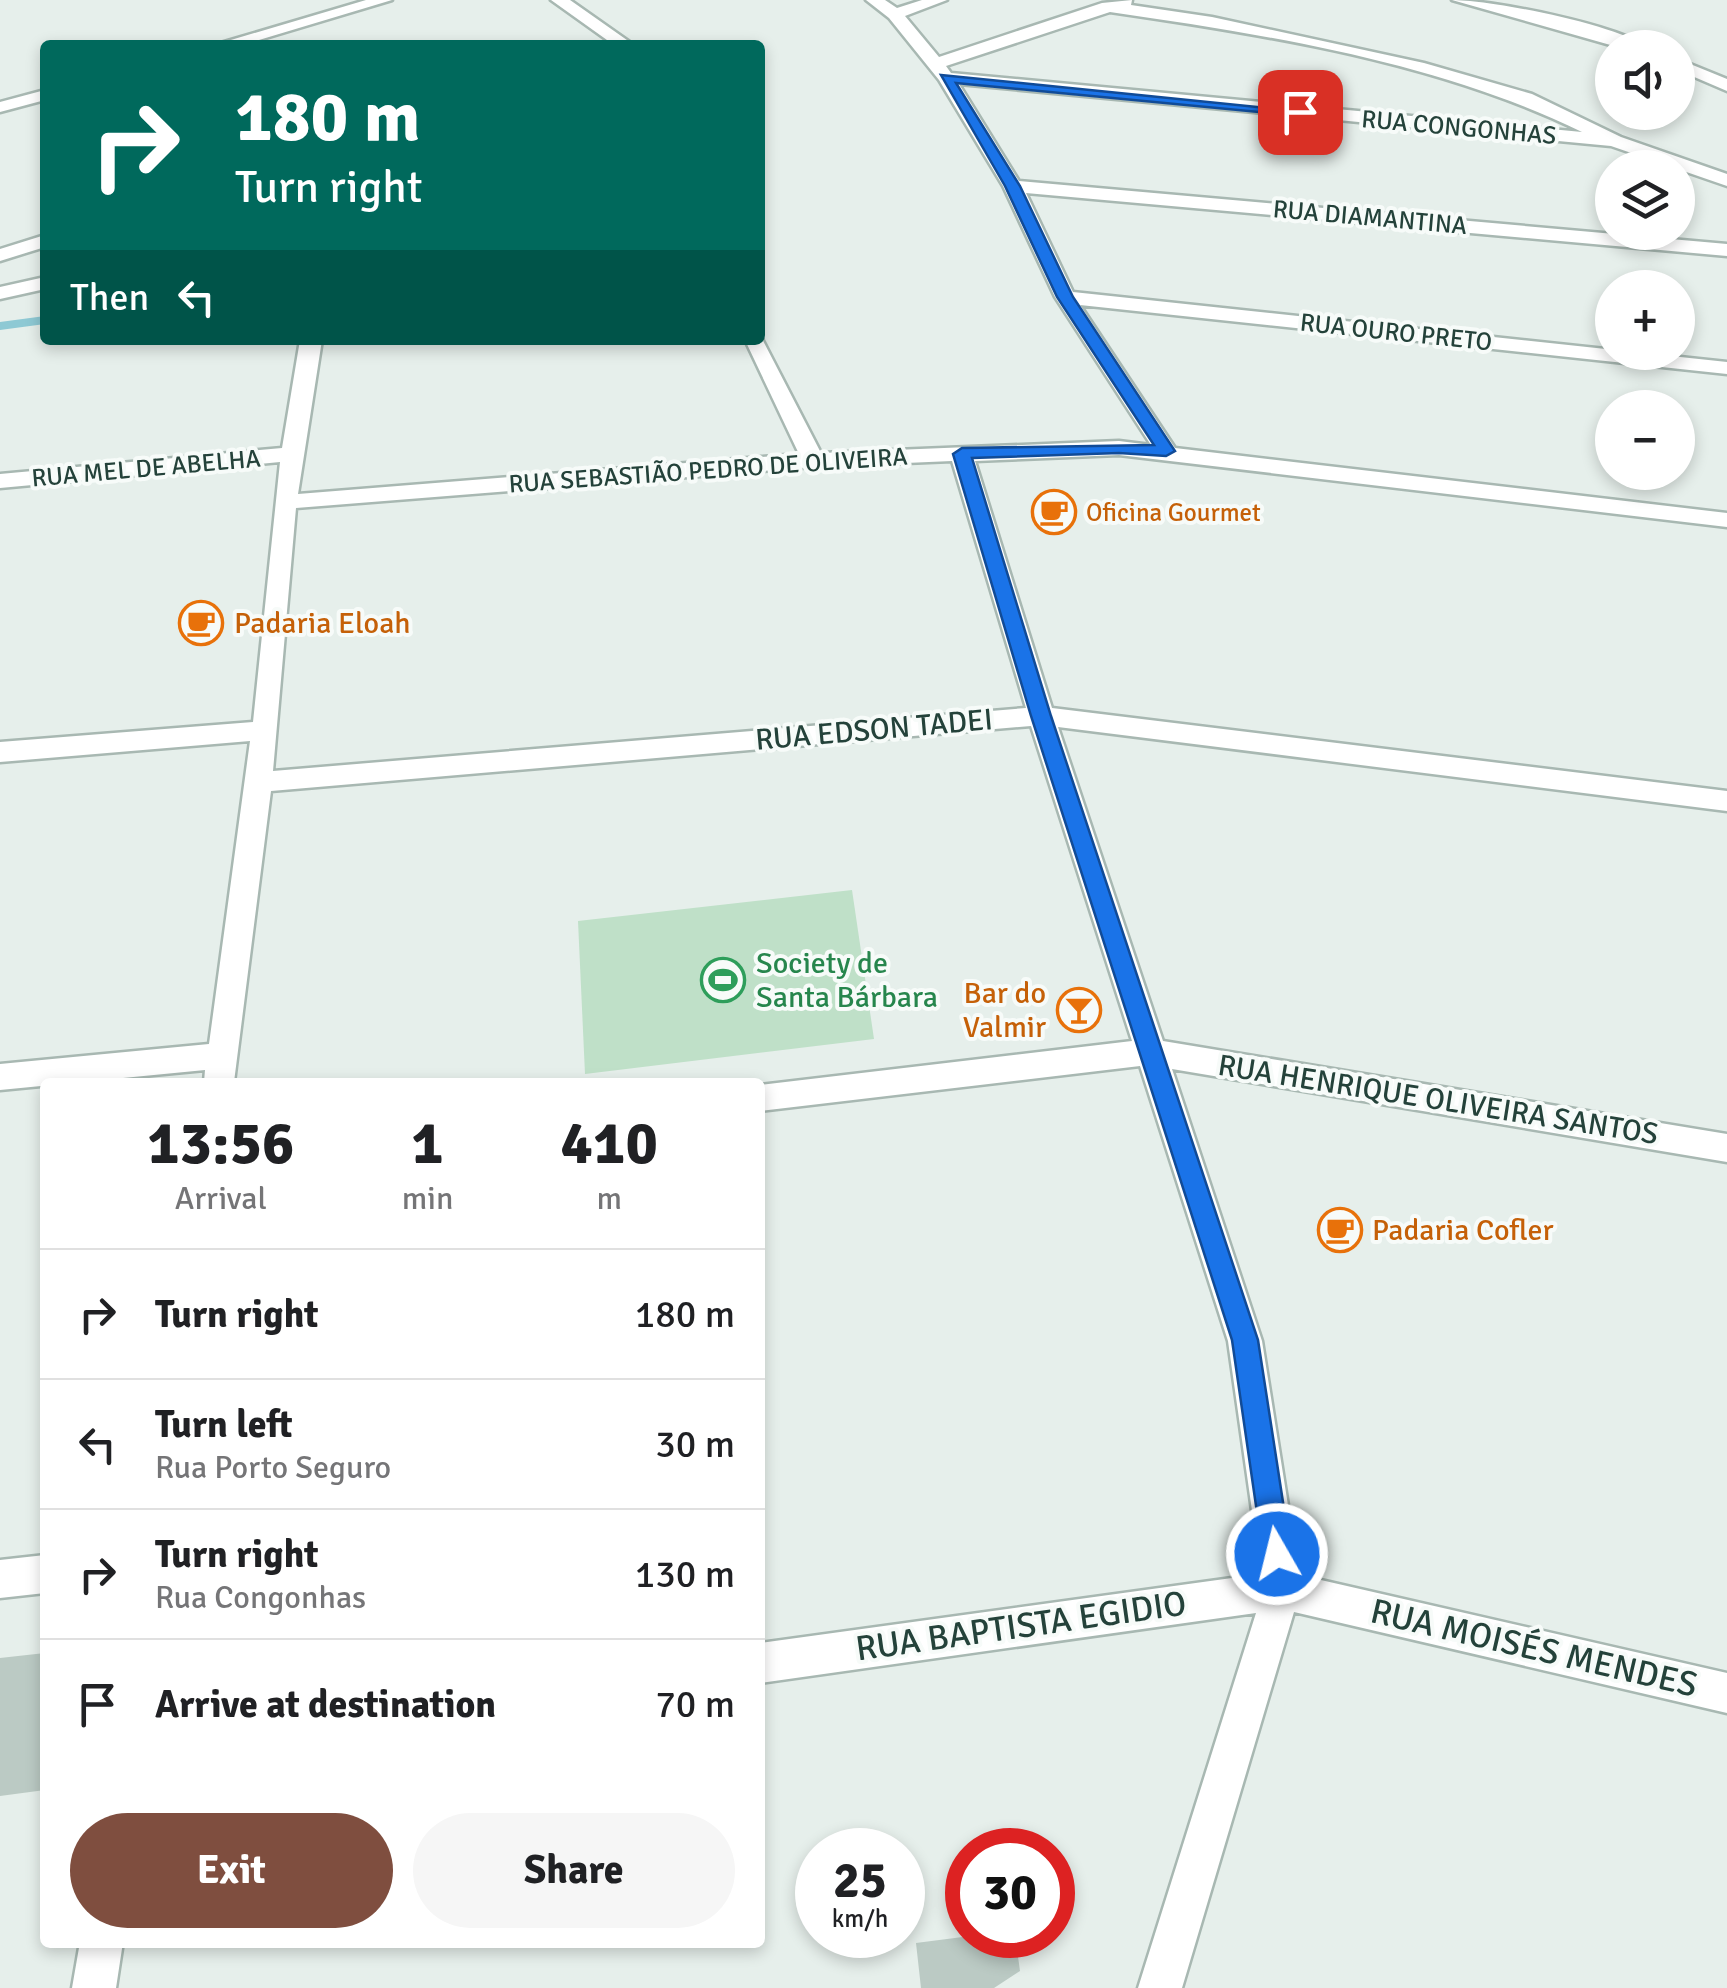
<!DOCTYPE html>
<meta charset="utf-8">
<style>
:root{--surface:#fff;--page:#f6f6f6;--text:#202124;--muted:#757577;--line:#e0e0e0;--accent:#7f4e3f}
body{margin:0;font-family:Signika,sans-serif;background:var(--page);color:var(--text);height:100vh;display:flex;flex-direction:column;font-size:38px;white-space:nowrap}
*{box-sizing:border-box;margin:0}
p{font-size:32px;color:var(--muted)}
.icon{flex:none;width:55px;height:55px;fill:none;stroke:currentColor;stroke-width:2;stroke-linecap:round;stroke-linejoin:round}
.map{position:relative;flex:1;overflow:hidden}
.panel{position:absolute;left:40px;top:1078px;width:725px;height:870px;display:flex;flex-direction:column;background:var(--surface);border-radius:10px;box-shadow:0 5px 15px #0003}
.panel>*{flex:none}
.top-card{position:absolute;left:40px;top:40px;width:725px;height:305px;border-radius:10px;box-shadow:0 5px 15px #0003;background:#00695c;color:#fff;overflow:hidden}
.buttons{position:absolute;left:1595px;top:30px;display:grid;gap:20px}
.buttons a{display:grid;place-items:center;width:100px;height:100px;border-radius:50%;background:var(--surface);box-shadow:0 5px 15px #0003;font-size:50px}
.speed{position:absolute;left:795px;top:1828px;display:flex;gap:20px;font-size:50px;font-weight:700;text-align:center}
.speed>*{display:grid;place-content:center;width:130px;height:130px;border-radius:50%;background:var(--surface);box-shadow:0 5px 15px #0003;line-height:1}
.speed small{font-size:25px;font-weight:400}
.speed .limit{border:15px solid #d22;background:#fff;color:#111}
.pin{position:absolute;display:grid;place-items:center;width:85px;height:85px;color:#fff;margin:-42px;border-radius:20px;box-shadow:0 5px 15px #0006}
.me{position:absolute;width:110px;margin:-55px;rotate:352deg;stroke-linejoin:round;filter:drop-shadow(0 0 8px #0008)}
.turn{display:flex;align-items:center;gap:35px;height:210px;padding:0 30px;font-size:45px}
.turn .icon{width:130px;height:130px;stroke-width:2.5}
.turn b{display:block;font-size:70px;line-height:85px}
.then{display:flex;align-items:center;height:95px;padding:0 30px;background:#0003;gap:20px;font-size:38px}
.eta{display:flex;justify-content:space-evenly;align-items:center;height:170px;text-align:center}
.eta b{font-size:60px;font-weight:800;line-height:70px}
.primary-button{display:flex;gap:20px;margin-top:auto;padding:20px 30px}
.primary-button a{flex:1;height:115px;border-radius:60px;background:var(--accent);color:#fff;font-size:40px;font-weight:800;line-height:115px;text-align:center}
.primary-button a+a{background:var(--page);color:var(--text)}
ul{padding:0;list-style:none}
li{display:flex;align-items:center;gap:30px;height:130px;padding:0 30px;border-top:2px solid var(--line)}
li div{flex:1}
li b{display:block;font-size:38px}
li em{font-style:normal}
.map>svg:first-child{display:block}
</style>
<div class="map">
<svg width="1727" height="1988" viewBox="0 0 1727 1988">
<rect width="100%" height="100%" fill="#e6efeb"/>
<!-- green -->
<path fill="#bfe0c8" d="M852,890L874,1039L585,1074L578,921Z"/>
<g fill="none" stroke-linecap="round" stroke-linejoin="round">
<!-- stream -->
<path fill="#8ec9d4" fill-rule="evenodd" d="M45,316V324L0,330V322Z"/>
</g>
<!-- building -->
<path fill="#bbcac4" d="M45,1653V1790L0,1796V1658Z
M978,1935H1015L1020,1971L994,1988H921L916,1943Z"/>
<g fill="none" stroke-linecap="round" stroke-linejoin="round">
<defs>
<path id="minor" d="M366,0H392L242,45H214Z
M551,0H570L634,45H614Z
M866,0H885L897,8L922,0H947L905,16L939,57L1102,3L1132,0L1131,5L1212,17L1424,63L1532,94L1621,137L1727,174V186L1611,146L959,84L1019,181L1727,244V256L1026,193L1073,292L1727,362V374L1080,305L1175,448L1727,513V527L1119,455L975,461L1052,708L1727,791V811L1058,727L1163,1041L1727,1134V1162L1172,1069L1262,1341L1299,1575L1727,1673V1713L1294,1612L1182,1988H1138L1256,1613L760,1683V1643L1261,1574L1228,1341L1140,1066L760,1111V1085L1132,1041L1031,726L271,791L234,1082H204L205,1070L0,1090V1064L209,1044L250,741L0,762V742L253,722L280,462L0,488V474L282,448L300,340H322L298,494L799,454L745,340H760V335L821,453L1119,441L1151,445L1055,297L1003,186L939,80L889,18ZM1110,12C1269,35 1438,62 1582,132L951,73L946,66ZM952,461L1026,708L273,771L296,508L813,467Z
M1452,0C1493,0 1618,25 1649,48H1621Z
M1678,59L1727,79V91L1678,70Z
M45,90V100L0,112V102Z
M45,235V247L0,261V249Z
M45,277V289L0,299V287Z
M45,1555V1593L0,1598V1560Z
M80,1942H123L116,1988H72Z"/>
</defs>
<!-- minor casing -->
<use href="#minor" stroke="#a8b8b2" stroke-width="5"/>
<!-- minor -->
<use href="#minor" fill="#fff" fill-rule="evenodd"/>
</g>
<!-- route -->
<path fill="#1a73e8" stroke="#114b97" stroke-width="2.5" d="M941,75L1307,112L1300,116L956,83L1020,186L1073,297L1175,451L1166,456L1119,453L972,458L1051,716L1258,1340L1291,1554L1287,1564L1277,1569L1267,1564L1263,1554L1232,1340L1031,716L953,454L962,448L1154,445L1057,297L1005,186Z"/>
<!-- icons -->
<defs>
<symbol id="cafe-ring" viewBox="-11 -11 22 22"><circle r="9.5" fill="#f7fbf9" stroke="#e8710a" stroke-width="1.5"/><path d="M-5.5-4.5H6V0H3Q3 3.5 0 3.5H-2.5Q-5.5 3.5-5.5 0ZM3-3.2v2h1.7v-2ZM-6 4.5H4V6H-6Z" fill="#e8710a"/></symbol>
<symbol id="stadium-ring" viewBox="-11 -11 22 22"><circle r="9.5" fill="#f7fbf9" stroke="#2e9e5b" stroke-width="1.5"/><path d="M0-5a6.5 5 0 1 0 0 10a6.5 5 0 1 0 0-10ZM-3.5-1.8h7v3.6h-7Z" fill="#2e9e5b"/></symbol>
<symbol id="bar-ring" viewBox="-11 -11 22 22"><circle r="9.5" fill="#f7fbf9" stroke="#e8710a" stroke-width="1.5"/><path d="M-6-5H6L.8 .8V4.5H3.5V6h-7V4.5H-.8V.8Z" fill="#e8710a"/></symbol>
</defs>
<g fill-rule="evenodd">
<use href="#cafe-ring" x="1029" y="487" width="50" height="50"/>
<use href="#cafe-ring" x="176" y="598" width="50" height="50"/>
<use href="#stadium-ring" x="698" y="955" width="50" height="50"/>
<use href="#bar-ring" x="1054" y="985" width="50" height="50"/>
<use href="#cafe-ring" x="1315" y="1205" width="50" height="50"/>
</g>
<g text-anchor="middle" dominant-baseline="central" stroke-width="8" stroke-linejoin="round" paint-order="stroke">
<!-- far-street labels -->
<g font-size="25" fill="#24423a" stroke="#f7fbf9">
<text transform="translate(1459 127) rotate(5)">RUA CONGONHAS</text>
<text transform="translate(1370 217) rotate(5)">RUA DIAMANTINA</text>
<text transform="translate(1396 332) rotate(6)">RUA OURO PRETO</text>
<text transform="translate(146 468) rotate(-5)">RUA MEL DE ABELHA</text>
<text transform="translate(708 470) rotate(-4)">RUA SEBASTIÃO PEDRO DE OLIVEIRA</text>
</g>
<!-- far-food labels -->
<g font-size="25" fill="#c56008" stroke="#f7fbf9" text-anchor="start">
<text x="1086" y="512">Oficina Gourmet</text>
</g>
<!-- food labels -->
<g font-size="30" fill="#c56008" stroke="#f7fbf9" text-anchor="start">
<text x="234" y="623">Padaria Eloah</text>
<text x="1046" y="993" text-anchor="end">Bar do<tspan x="1046" dy="34">Valmir</tspan></text>
<text x="1372" y="1230">Padaria Cofler</text>
</g>
<!-- street labels -->
<g font-size="30" fill="#24423a" stroke="#f7fbf9">
<text transform="translate(874 730) rotate(-5)">RUA EDSON TADEI</text>
<text transform="translate(1438 1100) rotate(9)">RUA HENRIQUE OLIVEIRA SANTOS</text>
</g>
<!-- leisure labels -->
<g font-size="30" fill="#27864d" stroke="#f7fbf9" text-anchor="start">
<text x="756" y="963">Society de<tspan x="756" dy="34">Santa Bárbara</tspan></text>
</g>
<!-- near-street labels -->
<g font-size="35" fill="#24423a" stroke="#f7fbf9">
<text transform="translate(1021 1626) rotate(-8)">RUA BAPTISTA EGIDIO</text>
<text transform="translate(1534 1648) rotate(13)">RUA MOISÉS MENDES</text>
</g>
</g>
</svg>
<div class="buttons">
<a><svg class="icon" aria-label="sound" viewBox="0 0 24 24"><path d="M4 9h4l5-4v14l-5-4H4zM17 9q2 3 0 6"/></svg></a>
<a><svg class="icon" aria-label="layers" viewBox="0 0 24 24"><path d="M12 4l9 5-9 5-9-5zM3 14l9 5 9-5"/></svg></a>
<a>+</a>
<a>−</a>
</div>
<div class="speed"><div>25<small>km/h</small></div><div class="limit">30</div></div>
<div class="pin" style="left:1300px;top:112px;background:#d93025"><svg class="icon" aria-label="arrive" viewBox="0 0 24 24"><path d="M6 21V4h12l-3 4 3 4H6"/></svg></div>
<svg class="me" style="left:1277px;top:1554px" viewBox="-20 -20 40 40"><circle r="17" fill="#1a73e8" stroke="#fff" stroke-width="3"/><path d="M0-11L8 9 0 5-8 9z" fill="#fff"/></svg>
<div class="top-card">
<div class="turn"><svg class="icon" aria-label="right" viewBox="0 0 24 24"><path d="M7 20v-9h11M14 6l5 5-5 5"/></svg><div><b>180 m</b>Turn right</div></div>
<div class="then">Then<svg class="icon" aria-label="left" viewBox="0 0 24 24"><path d="M17 20v-9H6M10 6l-5 5 5 5"/></svg></div>
</div>
<section class="panel">
<div class="eta">
<div><b>13:56</b><p>Arrival</p></div>
<div><b>1</b><p>min</p></div>
<div><b>410</b><p>m</p></div>
</div>
<ul>
<li><svg class="icon" aria-label="right" viewBox="0 0 24 24"><path d="M7 20v-9h11M14 6l5 5-5 5"/></svg><div><b>Turn right</b></div><em>180 m</em></li>
<li><svg class="icon" aria-label="left" viewBox="0 0 24 24"><path d="M17 20v-9H6M10 6l-5 5 5 5"/></svg><div><b>Turn left</b><p>Rua Porto Seguro</p></div><em>30 m</em></li>
<li><svg class="icon" aria-label="right" viewBox="0 0 24 24"><path d="M7 20v-9h11M14 6l5 5-5 5"/></svg><div><b>Turn right</b><p>Rua Congonhas</p></div><em>130 m</em></li>
<li><svg class="icon" aria-label="arrive" viewBox="0 0 24 24"><path d="M6 21V4h12l-3 4 3 4H6"/></svg><div><b>Arrive at destination</b></div><em>70 m</em></li>
</ul>
<div class="primary-button"><a>Exit</a><a>Share</a></div>
</section>
</div>
